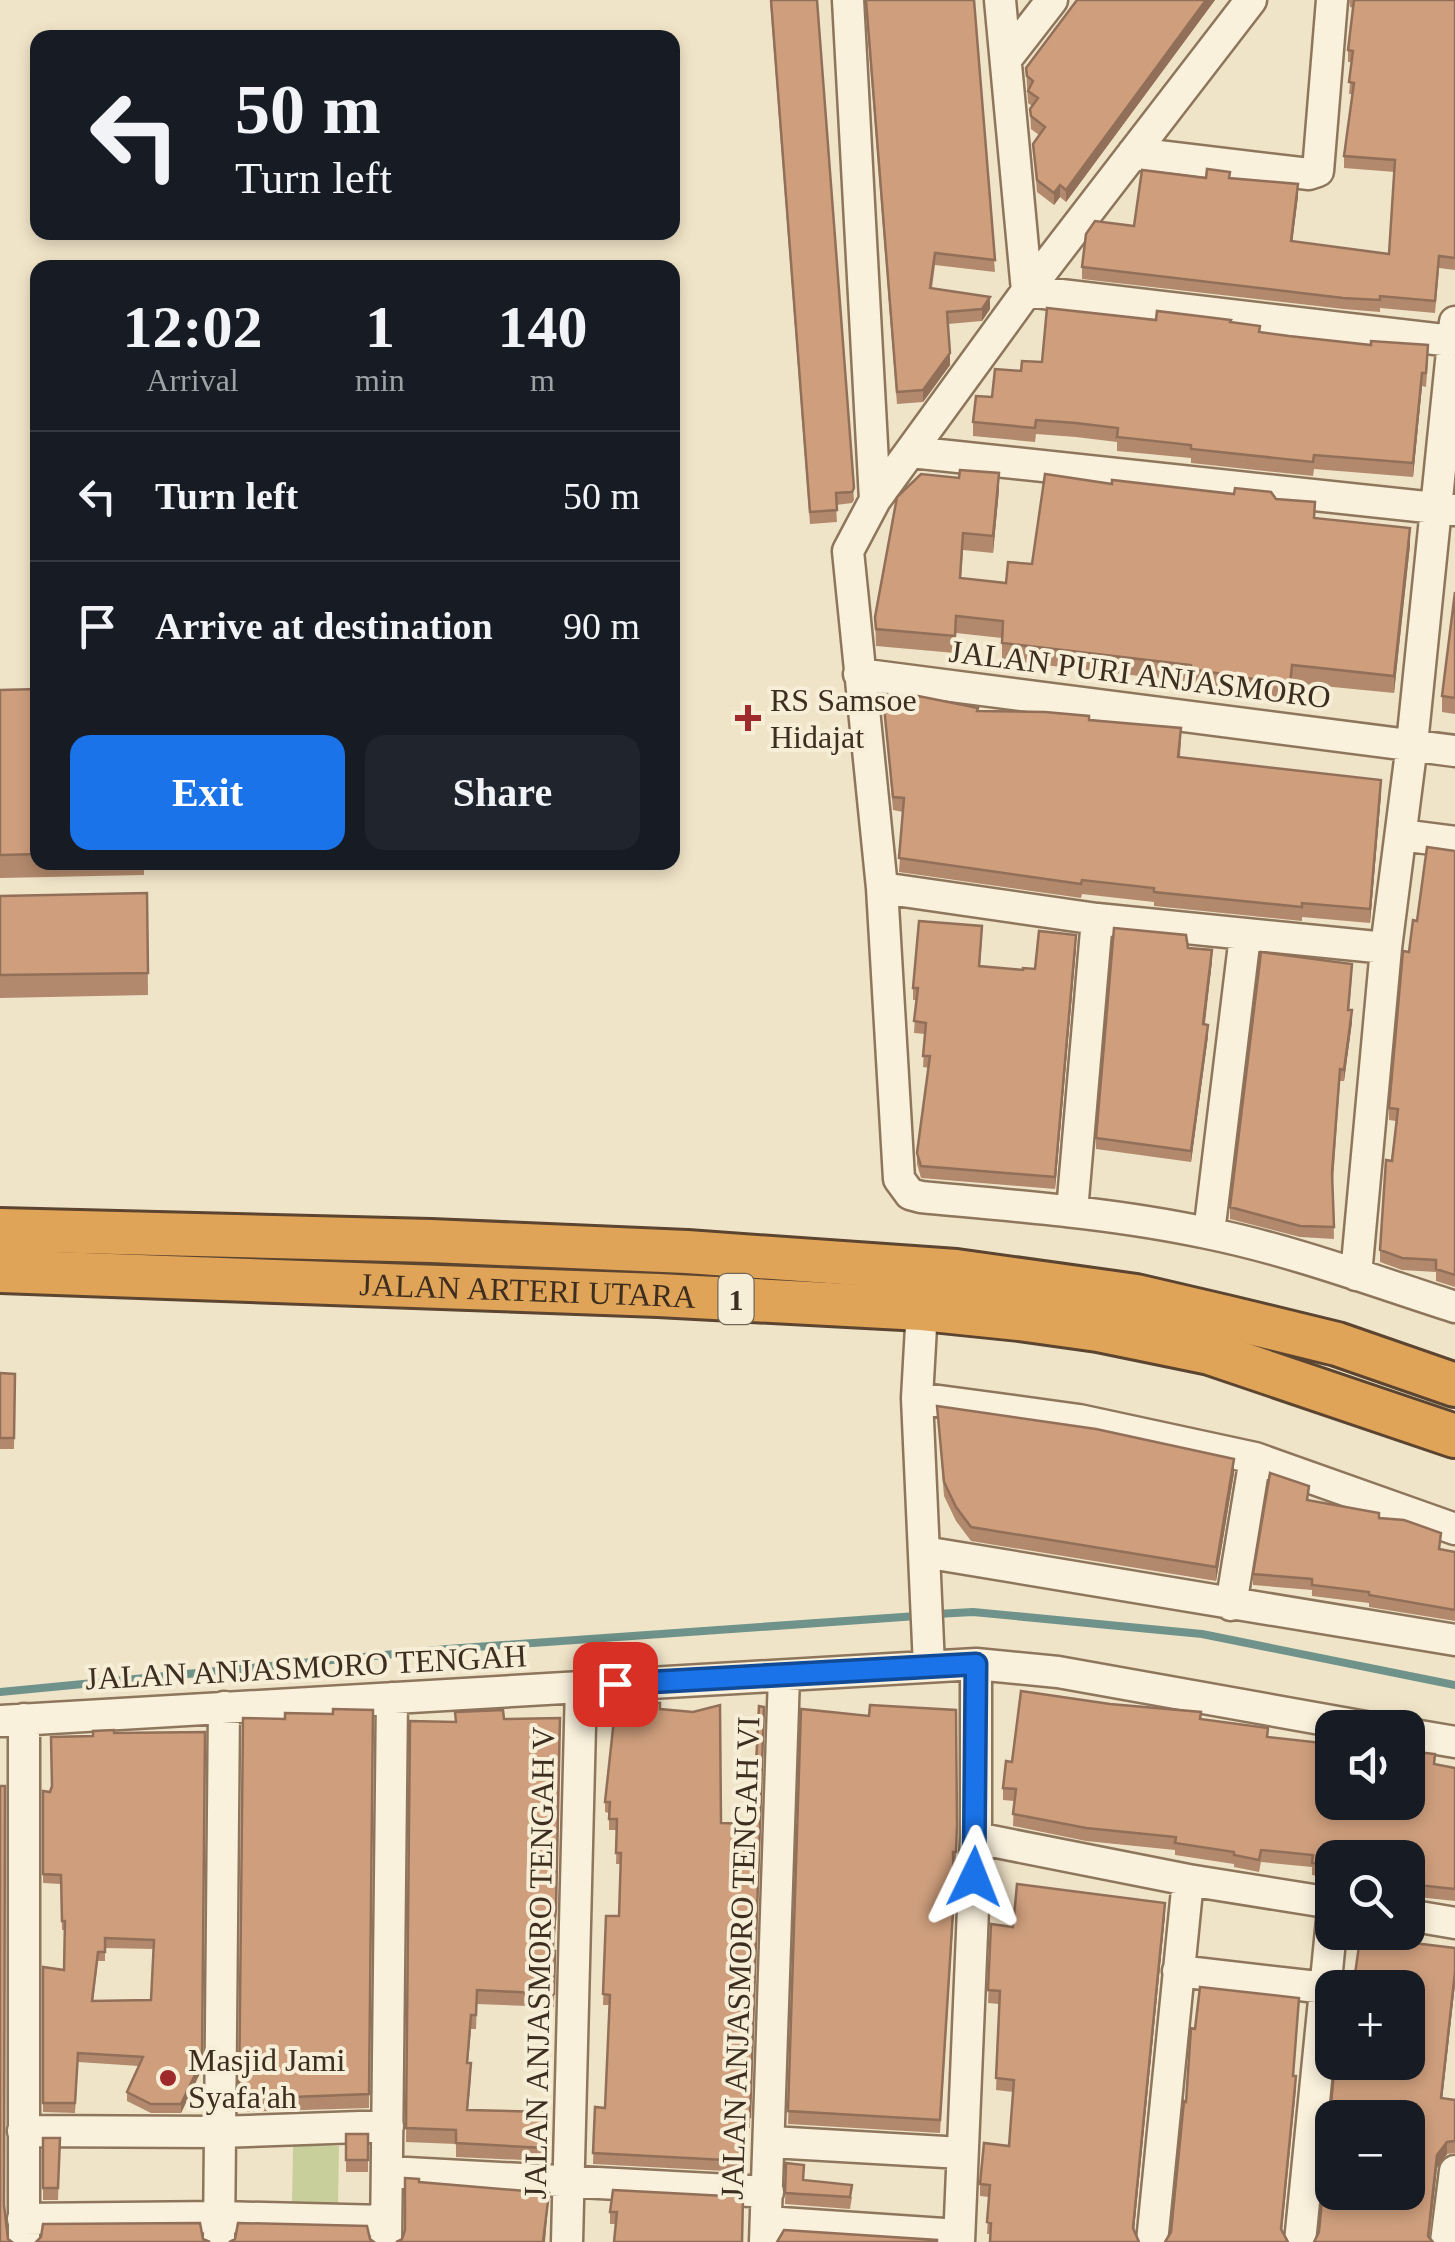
<!DOCTYPE html>
<meta charset="utf-8">
<style>
:root{--surface:#171b24;--page:#20242c;--text:#f1f3f6;--muted:#9ea1a6;--line:#363941;--accent:#1a73e8}
body{margin:0;font-family:"Times New Roman",serif;background:var(--page);color:var(--text);height:100vh;display:flex;flex-direction:column;font-size:38px;white-space:nowrap}
*{box-sizing:border-box;margin:0}
p{font-size:32px;color:var(--muted)}
.icon{flex:none;width:55px;height:55px;fill:none;stroke:currentColor;stroke-width:2;stroke-linecap:round;stroke-linejoin:round}
.map{position:relative;flex:1;overflow:hidden}
.side{position:absolute;left:30px;top:260px;width:650px;height:610px;display:flex;flex-direction:column;background:var(--surface);border-radius:20px;box-shadow:0 5px 15px #0003}
.side>*{flex:none}
.guide{position:absolute;left:30px;top:30px;width:650px;height:210px;border-radius:20px;box-shadow:0 5px 15px #0003;background:#171b24;color:var(--text);overflow:hidden}
.tools{position:absolute;left:1315px;top:1710px;display:grid;gap:20px}
.tools a{display:grid;place-items:center;width:110px;height:110px;border-radius:20px;background:var(--surface);box-shadow:0 5px 15px #0003;font-size:50px}
.pin{position:absolute;display:grid;place-items:center;width:85px;height:85px;color:#fff;margin:-42px;border-radius:20px;box-shadow:0 5px 15px #0006}
.me{position:absolute;width:110px;margin:-55px;rotate:2deg;stroke-linejoin:round;filter:drop-shadow(0 0 8px #0008)}
.turn{display:flex;align-items:center;gap:35px;height:210px;padding:0 40px;font-size:45px}
.turn .icon{width:130px;height:130px;stroke-width:2.5}
.turn b{display:block;font-size:70px;line-height:85px}
.eta{display:flex;justify-content:space-evenly;align-items:center;height:170px;text-align:center}
.eta b{font-size:60px;font-weight:700;line-height:70px}
.cta{display:flex;gap:20px;margin-top:auto;padding:20px 40px}
.cta a{flex:1;height:115px;border-radius:20px;background:var(--accent);color:#fff;font-size:40px;font-weight:700;line-height:115px;text-align:center}
.cta a+a{background:var(--page);color:var(--text)}
ul{padding:0;list-style:none}
li{display:flex;align-items:center;gap:30px;height:130px;padding:0 40px;border-top:2px solid var(--line)}
li div{flex:1}
li b{display:block;font-size:38px}
li em{font-style:normal}
.map>svg:first-child{display:block}
</style>
<div class="map">
<svg width="1455" height="2242" viewBox="0 0 1455 2242">
<rect width="100%" height="100%" fill="#f0e4c8"/>
<!-- pitch -->
<path fill="#c9cf9b" d="M293,2145L339,2146L338,2207L292,2206Z"/>
<g fill="none" stroke-linecap="round" stroke-linejoin="round">
<!-- stream -->
<path stroke="#6f938a" stroke-width="8" d="M936,1614L973,1612L1202,1634L1455,1685
M0,1692L447,1649L917,1616"/>
<defs>
<path id="minor" d="M848,0L875,500
M1000,0L1027,291L1452,341
M1251,0L1027,291L875,500L848,551L882,888L899,1179L910,1194L921,1197C1017,1206 1113,1213 1207,1233C1291,1250 1374,1281 1455,1307
M1007,58L1052,0
M1133,153L1309,174L1318,171L1332,0
M911,452L1455,510
M859,674L1455,751
M1401,835L1455,842
M882,888L1097,919L1386,948
M1072,1211L1097,919
M1209,1233L1245,936
M1356,1275L1386,948L1412,744L1455,322
M922,1309L917,1398L929,1666
M917,1398L1079,1420L1255,1458L1455,1529
M924,1552L1455,1640
M1231,1605L1255,1458
M0,1721L976,1664L1058,1672L1371,1728
M1408,1734L1455,1742
M976,1838L1188,1880L1332,1903
M1408,1915L1455,1923
M1178,1971L1326,1988
M23,2131L218,2132L388,2126
M771,2142L962,2153
M388,2172L768,2192
M23,2219L219,2217L386,2221
M766,2222L959,2235
M24,2242V1719
M219,2242L224,1707
M386,2242L392,1698
M567,2242L581,1686
M765,2242L784,1676
M959,2242L976,1838V1664
M1152,2242L1188,1880
M1300,2242L1332,1920
M1446,2242L1455,2171"/>
<g id="highway">
<path d="M0,1230L431,1241L687,1252L956,1271L1136,1296L1226,1317L1337,1344L1455,1385"/>
<path id="s1" d="M0,1271L658,1295L922,1309L1019,1319L1098,1330L1210,1353L1455,1436"/>
</g>
</defs>
<!-- minor casing -->
<use href="#minor" stroke="#8d765c" stroke-width="35"/>
<!-- highway casing -->
<use href="#highway" stroke="#5b4430" stroke-width="48"/>
<!-- minor -->
<use href="#minor" stroke="#faf1dc" stroke-width="30"/>
<!-- highway -->
<use href="#highway" stroke="#e0a458" stroke-width="42"/>
</g>
<!-- wall -->
<path fill="#b2896c" fill-rule="evenodd" d="M770,0H817L854,500L852,503L836,505L837,522L810,524Z
M865,0H974L995,272L935,265L932,288L990,309L982,321L948,324L950,365L923,402L897,404Z
M1077,0H1215L1066,202L1060,197L1054,205L1037,192L1033,144L1039,135L1031,129L1030,109L1032,106L1028,103L1026,68Z
M1349,0H1455V270L1439,268L1435,313L1380,308V312L1343,309L1082,279V267L1134,226L1206,178H1230L1298,196L1292,241L1389,254L1395,172L1344,168V156L1352,94H1349L1352,62H1348V50L1353,8L1350,7Z
M1156,320L1230,322L1260,332L1428,359L1426,387L1422,386L1413,477L1314,469L1313,476L1191,463V458L1117,451V442L1076,437L1036,434L1035,442L973,436V422L992,397L1021,371Z
M1112,484L1276,499L1315,518L1410,545L1394,693L1292,683L1290,702L1191,687V682L1002,660V638L956,633L955,653L876,646L875,617L999,490L993,553L963,550L961,578L1006,583L1032,564Z
M1455,592V714L1442,712V696Z
M38,689V862H144V875L0,878V690Z
M883,697L977,711L1089,720L1181,742L1180,757L1381,794L1370,923L1302,917V921L1154,906V902L1082,894L1081,898L899,872L903,812L893,810Z
M1455,851V1287L1436,1281V1272L1402,1270L1380,1262V1250L1396,1121L1389,1120V1108L1409,952L1417,921Z
M147,893L148,995L0,998V896Z
M982,938L980,966L1023,970L1035,969L1076,947L1055,1189L921,1178L917,1164V1153L929,1068L923,1067L925,1034L914,1033L916,1000H913V988Z
M1188,948L1212,961L1205,1024L1208,1036L1191,1162L1096,1149V1138Z
M1352,976L1349,1010L1352,1022L1344,1081H1340L1333,1182L1334,1239L1300,1237L1230,1219V1207Z
M0,1373L15,1374L14,1449H0Z
M937,1406L1234,1473L1216,1581L971,1541L956,1521L944,1496Z
M1308,1500L1379,1518L1440,1549L1455,1552V1621L1369,1607V1603L1312,1596V1590L1253,1585V1574Z
M660,1709L721,1823L753,1824L750,2128H746L744,2172L593,2164L595,2107L605,2108L609,2005H603L606,1916H619L621,1864H616L617,1830H609V1813L605,1812V1802Z
M801,1709L869,1716L956,1710V1865L954,1864V1909L940,2133L788,2124Z
M373,1710L369,2108L239,2112L243,1718L285,1719Z
M504,1719L556,1923L554,1951H555L554,2007L477,2004L476,2029H471L468,2063L471,2077L468,2110L546,2112L545,2161L456,2157V2144L406,2142L410,1721L456,1722Z
M1201,1719L1268,1737L1455,1768V1901L1408,1896V1858H1332V1879L1312,1875V1867L1261,1862L1259,1872L1234,1867V1864L1175,1855V1850L1086,1841L1013,1826L1014,1801L1003,1800V1788L1012,1762Z
M93,1736L202,2069L181,2113H151L127,2101V2092L139,2066L78,2062L75,2113L43,2112V1967L64,1970L65,1930H62L61,1884L43,1883V1791L50,1792ZM105,1948L153,1949L151,2000L93,2001L98,1961H105Z
M1165,1915L1134,2230L987,2234L989,2197L980,2196V2184L1009,2146L1013,2092L996,2090L999,2004L988,2003L991,1924L1013,1927Z
M1405,1946L1455,1948V1984L1442,2098L1455,2100V2153L1447,2154L1437,2168L1430,2238L1319,2232Z
M346,2134H368V2172H346Z
M43,2138H60L58,2200H43Z
M786,2163L804,2180L852,2197L850,2209L785,2204Z
M743,2197L616,2224H610V2212Z"/>
<!-- shaded-wall -->
<path fill="#916f58" d="M1206,0H1215L1066,202V190Z
M1298,184V196L1291,253V241Z
M1060,185V197L1054,205V193Z
M990,297V309L982,321V309Z
M950,353V365L923,402V390Z
M1422,373V386L1413,477V463Z
M999,473V490L993,553V536Z
M1410,528V545L1394,693V676Z
M1381,780V794L1370,923V909Z
M1076,935V947L1055,1189V1177Z
M1212,950V961L1203,1036V1024Z
M1352,1010V1022L1344,1081V1070Z
M1208,1025V1036L1191,1162V1151Z
M1234,1459V1473L1216,1581V1567Z
M205,1741L202,2069L181,2113V2104Z
M1165,1903V1915L1133,2240V2228Z
M1455,1972V1984L1441,2110V2098Z
M1296,2076V2089L1281,2241V2229Z
M1447,2142V2154L1437,2168L1428,2242L1437,2155Z
M549,2193L545,2242H543Z"/>
<!-- building -->
<path fill="#cf9f7d" stroke="#916f58" stroke-width="2.5" fill-rule="evenodd" d="M771,0H817L854,488L852,492L836,493L837,510L810,512Z
M866,0H974L995,260L935,253L930,288L990,297L982,309L947,312L950,353L923,390L897,392Z
M1077,0H1206L1066,190L1060,185L1054,193L1037,180L1033,144L1045,127L1031,116L1030,109L1038,98L1028,91L1033,81L1027,76L1026,68Z
M1354,0H1455V258L1439,256L1435,301L1380,296V300L1343,298L1082,267L1086,234L1095,221L1134,226L1142,170L1206,178L1207,169L1230,172L1229,178L1298,184L1291,241L1389,254L1395,160L1344,156L1354,83L1349,82L1353,51L1348,50Z
M1047,308L1156,320L1157,311L1231,320L1230,322L1260,326L1259,332L1289,336L1371,345V341L1428,345L1426,373H1422L1413,463L1314,455L1313,462L1191,449V445L1117,437L1118,428L1076,423L1036,420L1035,428L973,422L976,396L992,397L995,369L1021,371L1022,361L1042,362Z
M960,470L999,473L993,536L963,533L960,578L1006,583L1008,562L1032,564L1045,474L1112,484V480L1234,494L1235,488L1271,492L1276,499L1315,502L1314,518L1410,528L1394,676L1292,665L1290,685L1191,669V665L1002,643L1003,621L956,616L955,636L876,629L875,617L897,497L921,474L959,478Z
M1455,592V698L1442,696Z
M38,689V854L0,855V690Z
M918,696L978,708L977,711L1045,712L1089,716V720L1181,728L1178,757L1381,780L1370,909L1302,903V907L1154,892V888L1082,880L1081,884L899,858L904,798L893,797L883,697L918,701Z
M1427,847L1455,851V1275L1436,1269V1260L1402,1258L1380,1250L1386,1160L1392,1161L1398,1109L1389,1108L1403,951L1409,952L1413,920L1417,921Z
M147,893L148,973L0,975V896Z
M919,921L982,926L979,966L1023,970V968L1035,969L1039,931L1076,935L1055,1177L921,1166L917,1153L930,1056H923L926,1023L914,1021L918,988H913Z
M1114,928L1186,935L1188,948L1212,950L1203,1024L1208,1025L1191,1151L1096,1138Z
M1261,952L1352,964L1348,1010H1352L1344,1070L1340,1069L1332,1173L1334,1227L1300,1226L1230,1207Z
M0,1373L15,1374L14,1438H0Z
M937,1406L1096,1429L1234,1459L1216,1567L971,1527L956,1507L944,1482Z
M1270,1473L1309,1486L1307,1500L1379,1513V1518L1404,1520L1441,1533L1439,1549L1455,1552V1610L1369,1595V1592L1312,1585V1579L1253,1574Z
M1021,1691L1110,1704L1201,1712L1200,1719L1268,1728L1267,1737L1332,1744V1802H1408V1751L1435,1754L1434,1764L1455,1768V1889L1408,1884V1858H1332V1866L1312,1863L1313,1855L1261,1850L1259,1860L1234,1855V1852L1175,1843L1176,1837L1086,1828L1013,1814L1016,1789L1003,1788L1006,1761L1012,1762Z
M616,1701L660,1703V1709L693,1712L720,1705L721,1823L753,1824L759,1706L764,1707L750,2117H746L744,2161L593,2153L595,2107L605,2108L610,1995L603,1994L606,1916H619L621,1853H616L617,1819H609L610,1802H605Z
M870,1705L956,1710L957,1825L956,1852H953L954,1896L940,2120L788,2111L801,1709L869,1716Z
M333,1709L373,1710L369,2094L239,2099L243,1718L285,1719V1713L333,1714Z
M503,1710L504,1719L560,1718L556,1909L552,1951H555L554,1994L477,1990L476,2015H471L467,2063H471L467,2110L546,2112L545,2148L456,2143V2130L406,2128L410,1721L456,1722L455,1712Z
M114,1730V1733L205,1732L202,2060L181,2104H151L127,2092L143,2057L78,2053L75,2103H43V1967L64,1970L65,1921H62L61,1875L43,1874V1791L50,1792L52,1786L51,1737L93,1736V1731ZM105,1938L154,1940L151,2000L92,2001L98,1952H105Z
M0,1786H5L4,2205L8,2239L12,2242H0Z
M1017,1884L1165,1903L1133,2228L1139,2242H990L991,2223L987,2222L990,2185L980,2184L984,2143L1009,2146L1014,2080L996,2078L1000,1991L988,1990L991,1924L1013,1927Z
M1360,1939L1405,1946V1942L1455,1948V1972L1441,2098L1455,2100V2141L1447,2142L1437,2155L1428,2236L1433,2242H1314L1319,2232L1335,2062H1408V1988H1353ZM1332,2118H1408V2192H1332Z
M1200,1987L1299,1998L1293,2076H1296L1281,2229L1288,2242H1165L1171,2232L1184,2101L1186,2102L1191,2028L1195,2029Z
M346,2134H368V2160H346Z
M43,2138H60L58,2188H43Z
M786,2163L804,2165L803,2180L852,2185L850,2197L785,2193Z
M405,2178L419,2179V2182L549,2193L543,2242H396L402,2239L405,2230Z
M613,2190L743,2197L742,2242H614L617,2212H610Z
M200,2223L203,2239L210,2242H36L41,2237L43,2224Z
M238,2223L367,2226L370,2239L374,2242H229L235,2239Z
M784,2230L937,2240V2242H777Z"/>
<g fill="none" stroke-linecap="round" stroke-linejoin="round">
<defs>
<path id="route" d="M615,1684L976,1664L974,1877"/>
</defs>
<!-- route casing -->
<use href="#route" stroke="#114b97" stroke-width="25"/>
<!-- route -->
<use href="#route" stroke="#1a73e8" stroke-width="18"/>
</g>
<!-- markers -->
<g fill="#9e2a2b" stroke="#f7eed8" stroke-width="4">
<path d="M743 703h10v10h10v10h-10v10h-10v-10h-10v-10h10z"/>
<circle cx="168" cy="2078" r="10"/>
</g>
<g text-anchor="middle" dominant-baseline="central" stroke-width="8" stroke-linejoin="round" paint-order="stroke">
<!-- shield labels -->
<rect fill="#f7eed8" stroke="#756857" stroke-width="2.5" x="718.5" y="1274" width="35" height="50" rx="8"/>
<g font-size="30" font-weight="bold" fill="#3d2e20">
<text x="736" y="1299">1</text>
</g>
<!-- street labels -->
<g font-size="32" fill="#3d2e20" stroke="#f7eed8">
<text transform="translate(1140 674) rotate(7)">JALAN PURI ANJASMORO</text>
<text stroke="none"><textPath href="#s1" startOffset="528">JALAN ARTERI UTARA</textPath></text>
<text transform="translate(306 1667) rotate(-3)">JALAN ANJASMORO TENGAH</text>
<text transform="translate(740 1958) rotate(-88)">JALAN ANJASMORO TENGAH VI</text>
<text transform="translate(539 1963) rotate(-89)">JALAN ANJASMORO TENGAH V</text>
</g>
<!-- poi labels -->
<g font-size="32" fill="#3d2e20" stroke="#f7eed8" text-anchor="start">
<text x="770" y="700">RS Samsoe<tspan x="770" dy="37">Hidajat</tspan></text>
<text x="188" y="2060">Masjid Jami<tspan x="188" dy="37">Syafa'ah</tspan></text>
</g>
</g>
</svg>
<div class="tools">
<a><svg class="icon" aria-label="sound" viewBox="0 0 24 24"><path d="M4 9h4l5-4v14l-5-4H4zM17 9q2 3 0 6"/></svg></a>
<a><svg class="icon" aria-label="search" viewBox="0 0 24 24"><circle cx="10" cy="10" r="6"/><path d="M15 15l6 6"/></svg></a>
<a>+</a>
<a>−</a>
</div>
<div class="pin" style="left:615px;top:1684px;background:#d93025"><svg class="icon" aria-label="arrive" viewBox="0 0 24 24"><path d="M6 21V4h12l-3 4 3 4H6"/></svg></div>
<svg class="me" style="left:974px;top:1877px" viewBox="-20 -20 40 40"><path d="M0-17L14 15 0 8-14 15z" fill="#1a73e8" stroke="#fff" stroke-width="4"/></svg>
<div class="guide">
<div class="turn"><svg class="icon" aria-label="left" viewBox="0 0 24 24"><path d="M17 20v-9H6M10 6l-5 5 5 5"/></svg><div><b>50 m</b>Turn left</div></div>
</div>
<section class="side">
<div class="eta">
<div><b>12:02</b><p>Arrival</p></div>
<div><b>1</b><p>min</p></div>
<div><b>140</b><p>m</p></div>
</div>
<ul>
<li><svg class="icon" aria-label="left" viewBox="0 0 24 24"><path d="M17 20v-9H6M10 6l-5 5 5 5"/></svg><div><b>Turn left</b></div><em>50 m</em></li>
<li><svg class="icon" aria-label="arrive" viewBox="0 0 24 24"><path d="M6 21V4h12l-3 4 3 4H6"/></svg><div><b>Arrive at destination</b></div><em>90 m</em></li>
</ul>
<div class="cta"><a>Exit</a><a>Share</a></div>
</section>
</div>
